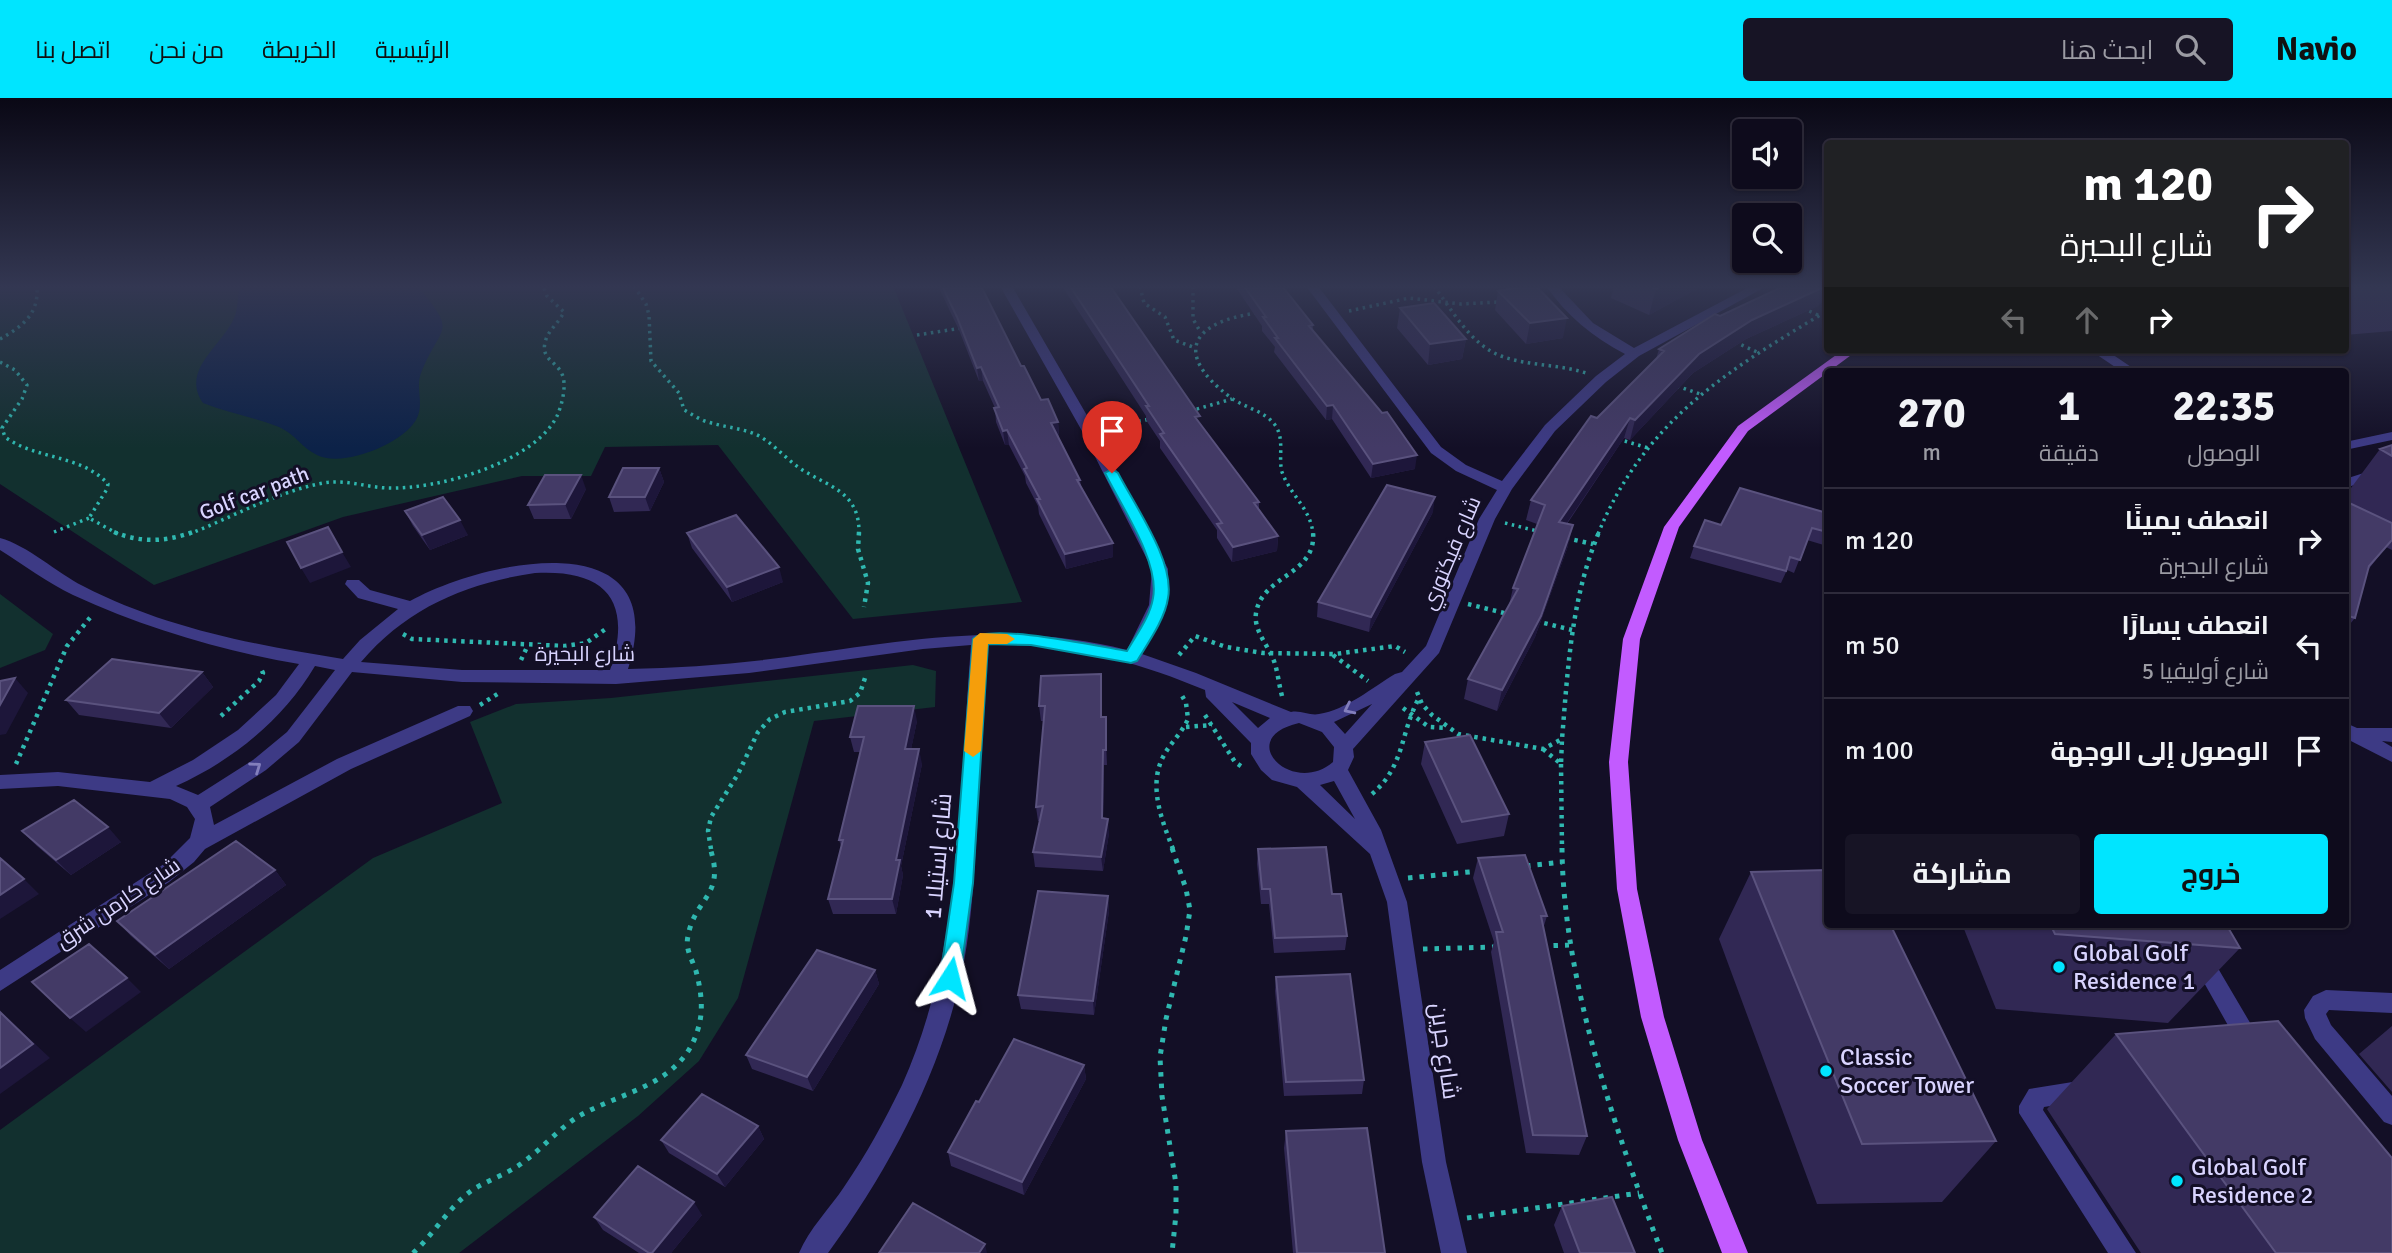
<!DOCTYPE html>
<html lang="ar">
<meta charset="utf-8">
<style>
:root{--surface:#0e0b1c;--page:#171425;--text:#f1f3f6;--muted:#9b9ba3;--line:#2e2b3b;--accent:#00e5ff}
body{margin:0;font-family:Signika,Cairo,sans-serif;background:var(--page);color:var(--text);direction:rtl;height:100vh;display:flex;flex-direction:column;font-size:26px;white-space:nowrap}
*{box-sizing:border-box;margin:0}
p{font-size:23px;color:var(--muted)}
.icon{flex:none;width:38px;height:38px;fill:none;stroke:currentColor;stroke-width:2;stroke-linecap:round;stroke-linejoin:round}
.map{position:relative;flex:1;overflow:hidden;direction:ltr}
.side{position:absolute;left:1824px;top:270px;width:525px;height:560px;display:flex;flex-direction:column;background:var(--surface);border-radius:7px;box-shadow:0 2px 5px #0004,0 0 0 2px var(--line);direction:rtl}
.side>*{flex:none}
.hud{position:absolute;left:1824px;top:42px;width:525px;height:214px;border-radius:7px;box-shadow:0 2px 5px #0004,0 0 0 2px var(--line);direction:rtl;background:#202124;color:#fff;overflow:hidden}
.fabs{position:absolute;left:1732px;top:21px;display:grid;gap:14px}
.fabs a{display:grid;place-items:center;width:70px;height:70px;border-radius:7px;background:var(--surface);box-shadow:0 2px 5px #0004,0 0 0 2px var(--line);font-size:35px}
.pin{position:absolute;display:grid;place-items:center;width:60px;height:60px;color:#fff;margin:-72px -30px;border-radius:50% 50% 50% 0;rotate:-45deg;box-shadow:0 0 7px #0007}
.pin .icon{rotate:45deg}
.me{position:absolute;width:77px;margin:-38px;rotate:9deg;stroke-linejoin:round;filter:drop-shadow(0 0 5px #0008)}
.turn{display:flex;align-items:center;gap:24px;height:147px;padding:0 21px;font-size:32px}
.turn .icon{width:91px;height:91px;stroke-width:2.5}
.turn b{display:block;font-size:49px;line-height:60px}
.lanes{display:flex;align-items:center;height:66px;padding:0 21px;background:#0003;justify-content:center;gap:35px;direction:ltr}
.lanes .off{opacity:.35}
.eta{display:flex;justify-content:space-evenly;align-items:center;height:119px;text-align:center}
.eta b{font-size:42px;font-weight:700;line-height:49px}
.button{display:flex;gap:14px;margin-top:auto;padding:14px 21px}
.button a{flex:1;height:80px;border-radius:7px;background:var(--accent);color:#111;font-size:28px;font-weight:700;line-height:80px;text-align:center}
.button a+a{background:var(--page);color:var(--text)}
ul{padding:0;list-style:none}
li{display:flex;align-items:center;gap:21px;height:105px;padding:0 21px;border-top:2px solid var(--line)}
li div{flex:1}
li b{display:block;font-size:26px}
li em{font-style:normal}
header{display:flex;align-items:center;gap:42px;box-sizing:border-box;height:98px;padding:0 35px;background:var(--accent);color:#111}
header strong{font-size:33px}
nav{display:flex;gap:38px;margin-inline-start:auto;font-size:24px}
.search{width:490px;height:63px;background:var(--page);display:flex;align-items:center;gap:18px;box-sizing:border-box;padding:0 24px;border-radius:7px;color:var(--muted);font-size:26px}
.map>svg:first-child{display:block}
</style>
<header>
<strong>Navio</strong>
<div class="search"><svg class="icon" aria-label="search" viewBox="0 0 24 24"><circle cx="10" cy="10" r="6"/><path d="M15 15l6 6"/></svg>ابحث هنا</div>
<nav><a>الرئيسية</a><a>الخريطة</a><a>من نحن</a><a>اتصل بنا</a></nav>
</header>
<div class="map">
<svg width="2392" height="1155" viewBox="0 0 2392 1155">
<rect width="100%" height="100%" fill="#130f26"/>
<!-- green -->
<path fill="#12302f" d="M0,188H893L1022,504L853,521L718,347L605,349L591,378H522L343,419L154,487L0,386Z
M0,496L53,536L45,552L0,570Z
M913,567L936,573L935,609L814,623L738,900L699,963L638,1018L459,1155H0V1032L373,760L502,705L470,624L516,606L611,600Z"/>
<!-- water -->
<path fill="#0c2248" d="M241,188H417C459,237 441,225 421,275C415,291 425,306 416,322C402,346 343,370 317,357C302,350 295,336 279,329C254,319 228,315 203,305C180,272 222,248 234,220C239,210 236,199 241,188Z"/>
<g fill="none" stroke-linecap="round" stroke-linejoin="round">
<!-- path-far2 -->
<path stroke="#2fb8b0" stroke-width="3.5" stroke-dasharray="2.5 4.5" stroke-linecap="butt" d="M634,188L646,206L649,217L651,263L679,295L684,312C692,316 700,322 708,324C724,329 740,330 755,336C771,343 784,359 798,369C827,389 860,392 859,436
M1140,188L1144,205L1165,219L1174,242L1193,249
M1193,188V221L1201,235
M1434,188C1452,212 1471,247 1501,258C1528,268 1558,266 1586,275
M1803,210L1820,218
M1349,213L1409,200L1461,206L1499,204
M1257,215C1192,224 1172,255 1230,299C1244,310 1264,312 1275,327C1285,341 1278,359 1282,374C1290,397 1311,411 1313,436
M917,237L962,230
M0,241C23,228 39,216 37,188
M1735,244L1757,254
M0,264L15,272L27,287L22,301L2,330L5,339C36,362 81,356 108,386L107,391L89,420L118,436
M1677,288L1700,296
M1190,313L1232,301
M1104,330L1150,321
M1618,341L1648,350
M1505,425L1541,434
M54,434L89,420
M189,436C233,419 276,394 323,385C345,381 365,389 387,390C436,392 534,365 557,318C562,307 567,287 562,276C557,264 541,261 545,245C547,233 559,225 564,214L547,198L543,188
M1598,436C1644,323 1728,272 1827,213"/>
<!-- path-far1 -->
<path stroke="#2fb8b0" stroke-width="4.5" stroke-dasharray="3.5 5" stroke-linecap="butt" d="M114,434C141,445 165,444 193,434
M859,434L858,451L868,485L864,509
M1566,440L1593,446
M1468,506L1508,516
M1536,523L1572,532
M403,536L412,541L565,548L586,545L607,530
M1179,557L1195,538L1226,549L1263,555L1335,556L1395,548L1405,554
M1333,557L1368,583
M521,562L528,547
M1417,594L1422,606L1432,617L1458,636L1543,651L1562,641C1568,570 1571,501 1599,434
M1282,598C1279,587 1278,576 1275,566C1270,549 1253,533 1256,515C1262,477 1317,477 1313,434
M480,607L499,595
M1403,610L1429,629L1447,630
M1205,617L1235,664L1245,671
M221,618L259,583L263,575L260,569
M1186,629L1212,627
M1543,651L1561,666L1562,641
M16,666L67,548L93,516
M1561,666L1562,751
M1372,696C1405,668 1400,635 1419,600
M711,751L708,733L711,719L738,676L758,634L770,621L785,614L850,603L860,595L865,580
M1173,751C1162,723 1148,688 1163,659C1170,645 1182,635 1188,621L1186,605L1180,594"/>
<!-- path -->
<path stroke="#2fb8b0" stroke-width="5" stroke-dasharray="4.5 7" stroke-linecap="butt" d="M1172,750L1186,791L1190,812L1186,838L1166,921L1160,959L1162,998L1176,1086V1116L1172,1155
M1562,750C1563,881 1615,1032 1662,1155
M1526,768L1562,764
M1408,780L1479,773
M1542,848L1569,847
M1423,851L1495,849
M1467,1120L1639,1095
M413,1155C434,1136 448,1110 471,1093C487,1082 506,1077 522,1065C542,1051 558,1031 579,1018C623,993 682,987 698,931C704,912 701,892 696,873C692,861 685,851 688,838C695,799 726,798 710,750"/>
<!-- minor -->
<path fill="#3d3a85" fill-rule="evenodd" d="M1000,188H1012L1096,333L1168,471L1166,507L1142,556L1196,575L1291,614C1301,612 1310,618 1319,616C1346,612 1373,589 1395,576L1402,574L1426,548L1479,421L1497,392L1456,373L1431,355L1306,188H1318L1441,349L1466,367L1502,383L1545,327L1596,278L1625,256C1593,239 1567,218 1546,188H1558L1593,225L1634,250L1751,188H1767L1639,258L1606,284L1555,333L1512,391L1495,421L1439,555L1353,651L1354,659L1348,672L1381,732L1407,804L1446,1064L1467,1155H1441L1422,1064L1387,804L1370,756L1297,689L1272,682L1261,672L1251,656V645L1206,599L1205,592C1136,563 1064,544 988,546C984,608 980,670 977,732C974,776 972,820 964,864C944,969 891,1069 828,1155H799C809,1131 830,1110 844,1089C866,1057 885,1022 902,987C964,849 959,695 971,547L923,551L749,575L616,586L462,584L352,574L299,644L266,672L210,709L214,727L337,661L458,608H470L473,613L470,618L351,671L205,751L194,764L169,784L0,893V872L164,766L190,740L195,721L187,709L170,701L58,688L0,691V677L58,674L150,684L193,662L238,632L276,597L299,566C222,553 145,530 73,497C48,485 24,467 0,452V440C27,447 57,475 83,488C164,530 255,547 343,561L360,542L398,511L358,500L345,486L347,482H359L370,492L410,503C485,461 675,422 628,571C681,570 735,566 787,559C904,543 1010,522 1127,552L1149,507L1152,471L1082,333ZM535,475C607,471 633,504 610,572H462L361,564C407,510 466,485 535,475ZM315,568L335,572L287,634L253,662L198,697L176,688C232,663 283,622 315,568ZM1232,604L1270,620L1258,630ZM1372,606L1345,636L1334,624ZM1299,625L1322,634L1334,649L1333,664C1292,699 1233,640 1299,625ZM1334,683L1355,721L1320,687Z
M2090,252H2106L2137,273H2121Z
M2392,334V342L2345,352V344Z
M2392,366V375L2345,390V381Z
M2348,626L2357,630H2392V644L2382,643L2392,649V664L2345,640V627Z
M2171,826H2192L2259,940L2262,947L2259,954L2251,957L2243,954Z
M2326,892L2392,895V915L2329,912L2326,916L2331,927L2392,998V1027L2384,1024L2315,941L2305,920L2304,912L2313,898Z
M2085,982L2093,985L2097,993L2093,1001L2044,1009L2043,1012L2136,1155H2108L2019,1015V1008L2029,991Z"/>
<!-- major -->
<path fill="#c25bff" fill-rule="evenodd" d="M1843,252H1858L1748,333L1679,429L1640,541L1628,664L1637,791L1664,919L1702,1042L1748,1155H1722L1678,1042L1641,919L1617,791L1609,664L1623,541L1664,429L1738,328Z"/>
</g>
<!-- wall -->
<path fill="#312854" d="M938,188H981L1021,268L1041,302L1058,324L1059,338H1058L1080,382L1081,388L1113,459L1066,471L1039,416L1038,408L1026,385L1025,378L1009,347H1005L996,324L995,310L983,283H979L959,232Z
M1062,188H1110L1200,325L1259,404V411L1278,438L1277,453L1232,464L1217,440V432L1160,350V343L1146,322V318Z
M1235,188H1283L1313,227V233L1415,371L1371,380L1332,321L1326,322L1274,254L1275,249L1262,233V228Z
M1614,188H1702L1649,217L1611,200Z
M2345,188H2392V233L2345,237Z
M1498,193L1563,240L1526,246L1495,212Z
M1818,208L1746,241L1693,275L1630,342L1624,340L1567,426L1568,448L1535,539L1497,613L1464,601L1468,581L1509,507L1513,490L1537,426L1526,422L1531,402L1597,320L1656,261L1659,251L1720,218Z
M1400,210L1466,241L1462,261L1428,267L1397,230Z
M2392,347V452L2386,449L2368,472L2355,520L2345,532V398L2380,351Z
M659,370L664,384L650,413L614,414L609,399Z
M586,391L571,421H534L528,407Z
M405,413L468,437L430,452L413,428Z
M1433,414L1369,534L1317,519L1318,504Z
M1827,415V448L1807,442L1794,475L1787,472L1781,485L1690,460L1694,448L1721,427Z
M687,435L783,484L732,504L692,450Z
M202,574L213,589L171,630L79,617L66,602Z
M1102,591V619H1106L1107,634V667H1104L1103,720L1109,735L1103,773L1035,769L1033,754L1040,723H1038L1036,709L1044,623H1041L1039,608Z
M917,623L911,651L922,666L901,768L903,777L896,816H833L828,801L841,748L839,742L861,654H854L850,639Z
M1425,644L1509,716L1504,738L1457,746L1421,666Z
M22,733L121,744L71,777L37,748Z
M1258,751L1332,796L1347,838L1345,852L1274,855L1269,806H1261L1257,766Z
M1478,760L1547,818L1543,831L1587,1038L1579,1057L1526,1055L1491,854L1494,844L1473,780Z
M275,772L286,787L169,871L131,838L117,823Z
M1751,774L1996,1043L1942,1104L1817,1106L1719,841Z
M1108,798L1109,813L1094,917L1021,911L1018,897Z
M1962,826H2226L2240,850L2168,925L1996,911Z
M875,872L879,886L813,993L752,971L746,957Z
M1276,879L1364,982L1362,996L1284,998L1275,893Z
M2392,928V994L2359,956Z
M2116,936L2392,1155H2141L2047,1011Z
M1084,967L1086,981L1024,1097L951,1068L948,1054L979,1004Z
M758,1028L764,1041L725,1089L669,1055L661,1042Z
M1286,1033L1385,1155H1293L1284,1050Z
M1562,1108L1635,1155H1564L1554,1127Z
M702,1117L671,1155H639L603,1132L594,1119Z"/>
<!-- shaded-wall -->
<path fill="#1d163a" d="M1365,188H1390L1365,191Z
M1661,188H1702L1649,217L1656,191Z
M1826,188H1827V199L1818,208L1746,241L1693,275L1630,342L1635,322L1699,256L1752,222Z
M1567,220L1563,240L1526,246L1530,225Z
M1466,241L1462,261L1428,267L1430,246Z
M981,269L983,283H979L977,270Z
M1333,307L1332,321L1326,322L1327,308Z
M1630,320L1624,340L1554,444L1559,424Z
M1058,324L1059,338L1052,339L1051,325Z
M1007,332L1009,347H1005L1003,333Z
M1417,357L1415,371L1371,380L1373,366Z
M659,370L664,384L650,413L645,399Z
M581,377L586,391L571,421L565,406Z
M1435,399L1433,414L1369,534L1371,519Z
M460,422L468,437L430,452L422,437Z
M1573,427L1568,448L1535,539L1497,613L1502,592Z
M1278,438L1277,453L1232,464L1233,449Z
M1113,445V459L1066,471L1065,456Z
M342,454L351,469L310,485L301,470Z
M779,469L783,484L732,504L727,489Z
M202,574L213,589L171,630L159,615Z
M1101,576L1102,591V634L1101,619Z
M15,580L28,595L6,636L0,637V607Z
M914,608L917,623L908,666L905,651Z
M1106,619L1107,634V667L1106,652Z
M919,651L922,666L901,768L903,777L896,816L892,801L896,762Z
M1103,652L1104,667L1103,735L1102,720Z
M1108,721L1109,735L1103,773L1101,759Z
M108,729L121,744L71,777L56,762Z
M275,772L286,787L169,871L155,857Z
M24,781L39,796L0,821V797Z
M1108,798L1109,813L1094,917L1093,903Z
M875,872L879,886L813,993L807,979Z
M127,880L141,894L86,934L70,920Z
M0,913L50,960L0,996Z
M1084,967L1086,981L1024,1097L1022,1084Z
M758,1028L764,1041L725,1089L717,1076Z
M694,1104L702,1117L671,1155H652Z
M985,1146L987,1155H979Z"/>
<!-- building -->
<path fill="#433a66" stroke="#5a527e" stroke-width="2" d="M942,188H981L1021,268H1024L1041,302L1048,301L1058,324L1051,325L1080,382H1077L1113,445L1065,456L1037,401H1040L1024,371L1027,370L1007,332L1003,333L994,310L999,309L981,269L977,270L957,219Z
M1070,188H1110L1200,318L1195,319L1259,404L1254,405L1278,438L1233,449L1217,426L1222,425L1160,336L1164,335L1146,308H1149Z
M1244,188H1282L1313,227L1309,228L1382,315L1387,314L1417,357L1373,366L1333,307L1327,308L1275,240H1278L1263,219H1266Z
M1527,188H1536L1567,220L1530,225L1498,193Z
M1649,188H1661L1656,191Z
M1784,188H1826L1752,222L1699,256L1635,322L1630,320L1559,424L1573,427L1541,518L1502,592L1468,581L1518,491L1513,490L1545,407L1531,402L1591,318L1597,320L1664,253L1659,251L1715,216L1720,218Z
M1434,205L1466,241L1430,246L1400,210Z
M2115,269L2124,273H2106Z
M2392,347V358L2380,351Z
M623,370H659L645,399H609Z
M545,377H581L565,406L528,407Z
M1387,387L1435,399L1371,519L1318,504Z
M1740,390L1827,415V434L1812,430L1800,462L1790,459L1786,473L1694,448L1705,422L1721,427Z
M443,399L460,422L422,437L405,413Z
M2345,403L2392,425V442L2369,468L2355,520L2345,517Z
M736,417L779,469L727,489L687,435Z
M328,429L342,454L301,470L287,444Z
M112,561L202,574L159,615L66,602Z
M1101,576V619H1106V652H1103L1102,720L1108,721L1101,759L1033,754L1043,708L1036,709L1045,608H1039L1041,578Z
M15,580L0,607V583Z
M858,608H914L905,651H919L896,762H900L892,801H828L843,742H839L864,639H850Z
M1470,637L1509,716L1462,724L1425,644Z
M74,702L108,729L56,762L22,733Z
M236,743L275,772L155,857L117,823Z
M1326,749L1332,796H1341L1347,838L1275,840L1270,791H1262L1258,751Z
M1525,757L1547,818H1541L1587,1038L1533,1037L1496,834H1503L1478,760Z
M0,760L24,781L0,797Z
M1827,772V826H1890L1996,1043L1862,1046L1751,774Z
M1038,793L1108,798L1093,903L1018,897Z
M2050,826H2226L2240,850L2055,836Z
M89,846L127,880L70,920L32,884Z
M817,852L875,872L807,979L746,957Z
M1350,876L1364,982L1286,984L1276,879Z
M0,914L33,946L0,970Z
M2278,923L2392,1060V1155H2276L2116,936Z
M1014,941L1084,967L1022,1084L948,1054L976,1003L979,1004Z
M702,996L758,1028L717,1076L661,1042Z
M1367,1030L1385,1155H1297L1286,1033Z
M638,1068L694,1104L652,1155H649L594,1119Z
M1612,1099L1635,1155H1580L1562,1108Z
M913,1105L985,1146L979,1155H879Z"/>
<!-- one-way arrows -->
<defs><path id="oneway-chevron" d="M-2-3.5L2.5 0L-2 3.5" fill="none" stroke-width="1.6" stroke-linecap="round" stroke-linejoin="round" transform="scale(1.75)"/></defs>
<g stroke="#837fbc">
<use href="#oneway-chevron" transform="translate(1349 611) rotate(154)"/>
<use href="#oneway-chevron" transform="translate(256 669) rotate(-35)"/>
</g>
<!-- sky -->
<linearGradient id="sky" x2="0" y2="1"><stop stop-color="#0a0815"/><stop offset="0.54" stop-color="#333752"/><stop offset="1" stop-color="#333752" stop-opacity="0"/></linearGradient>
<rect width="2392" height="350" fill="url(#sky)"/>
<!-- route -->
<path fill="#00e5ff" stroke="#0095a6" stroke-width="2" d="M1112,371L1118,375C1135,408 1175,464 1168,500C1165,521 1148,545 1137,563L1131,565L1031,547L988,546L973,785L960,880L957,886L950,888L943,886L940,880L954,785L973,541C987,524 1102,549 1127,553C1136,537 1150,519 1153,500C1160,464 1121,408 1105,375Z"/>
<!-- slow -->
<path fill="#f59e0b" d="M980,535L1007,536L1015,541L1007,546H988L981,653L973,659L964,653L973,541Z"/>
<!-- markers -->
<g fill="#00e5ff" stroke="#130f26" stroke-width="2.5">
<circle cx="2059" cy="869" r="7"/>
<circle cx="1826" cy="973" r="7"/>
<circle cx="2177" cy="1083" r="7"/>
</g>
<g text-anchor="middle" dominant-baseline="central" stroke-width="6" stroke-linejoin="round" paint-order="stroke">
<!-- street labels -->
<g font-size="21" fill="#d9d4ff" stroke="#130f26">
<text transform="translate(254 395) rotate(-21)">Golf car path</text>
<text transform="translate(1451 455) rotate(-67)">شارع فيكتوري</text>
<text x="585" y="556">شارع البحيرة</text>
<text transform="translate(118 805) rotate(-34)">شارع كارمن شرق</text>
</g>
<!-- near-street labels -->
<g font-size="24" fill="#d9d4ff" stroke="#130f26">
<text transform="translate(938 758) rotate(-85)">شارع إستيلا 1</text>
<text transform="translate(1445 953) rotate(82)">شارع جرين</text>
</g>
<!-- near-poi labels -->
<g font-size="24" fill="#d9d4ff" stroke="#130f26" text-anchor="start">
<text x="2073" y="855">Global Golf<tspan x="2073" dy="28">Residence 1</tspan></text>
<text x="1840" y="959">Classic<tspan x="1840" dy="28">Soccer Tower</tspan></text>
<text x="2191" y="1069">Global Golf<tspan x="2191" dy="28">Residence 2</tspan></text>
</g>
</g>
</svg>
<div class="fabs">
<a><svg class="icon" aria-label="sound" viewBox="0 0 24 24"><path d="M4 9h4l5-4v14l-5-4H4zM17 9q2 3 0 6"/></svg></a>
<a><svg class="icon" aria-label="search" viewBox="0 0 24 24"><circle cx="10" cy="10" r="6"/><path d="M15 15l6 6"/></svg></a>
</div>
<div class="pin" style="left:1112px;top:375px;background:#d93025"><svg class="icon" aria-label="arrive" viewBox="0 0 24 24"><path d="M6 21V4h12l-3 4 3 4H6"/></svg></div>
<svg class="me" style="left:950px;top:880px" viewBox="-20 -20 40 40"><path d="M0-17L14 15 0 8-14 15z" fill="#00e5ff" stroke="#fff" stroke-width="4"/></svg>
<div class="hud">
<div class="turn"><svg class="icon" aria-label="right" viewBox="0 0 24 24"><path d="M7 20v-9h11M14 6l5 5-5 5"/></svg><div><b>120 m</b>شارع البحيرة</div></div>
<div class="lanes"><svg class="icon off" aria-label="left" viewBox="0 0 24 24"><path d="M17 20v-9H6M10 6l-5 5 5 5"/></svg><svg class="icon off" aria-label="ahead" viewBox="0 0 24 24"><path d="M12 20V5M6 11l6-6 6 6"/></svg><svg class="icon" aria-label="right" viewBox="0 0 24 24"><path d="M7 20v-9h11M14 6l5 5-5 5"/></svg></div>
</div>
<section class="side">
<div class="eta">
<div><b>22:35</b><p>الوصول</p></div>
<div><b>1</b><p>دقيقة</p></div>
<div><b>270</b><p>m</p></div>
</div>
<ul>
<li><svg class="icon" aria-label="right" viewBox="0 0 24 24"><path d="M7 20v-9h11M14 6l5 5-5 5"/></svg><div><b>انعطف يمينًا</b><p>شارع البحيرة</p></div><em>120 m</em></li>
<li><svg class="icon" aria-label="left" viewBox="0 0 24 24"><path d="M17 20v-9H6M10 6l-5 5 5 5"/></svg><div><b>انعطف يسارًا</b><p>شارع أوليفيا 5</p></div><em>50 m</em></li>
<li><svg class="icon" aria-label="arrive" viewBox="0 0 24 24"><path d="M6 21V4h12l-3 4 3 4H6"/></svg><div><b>الوصول إلى الوجهة</b></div><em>100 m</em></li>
</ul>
<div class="button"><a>خروج</a><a>مشاركة</a></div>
</section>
</div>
